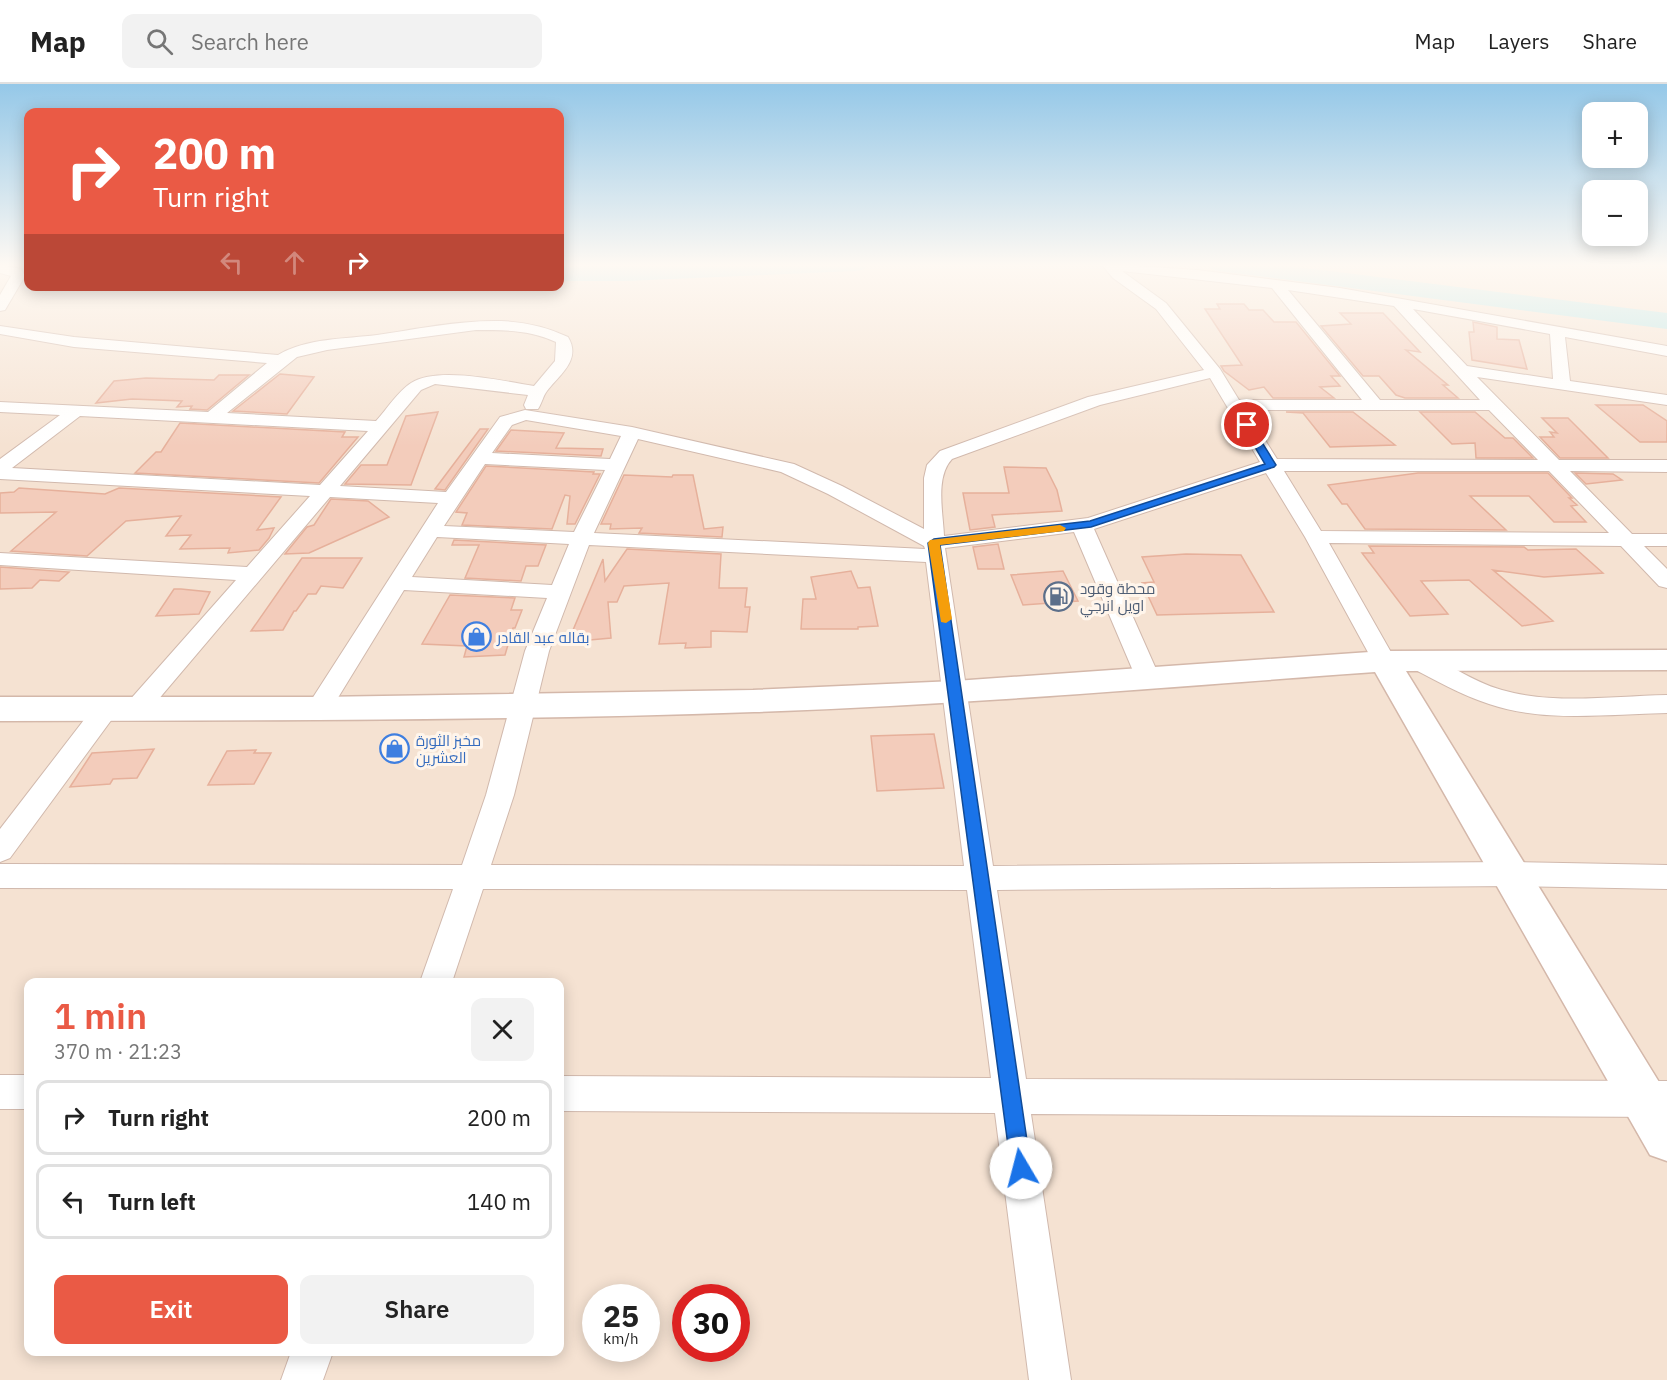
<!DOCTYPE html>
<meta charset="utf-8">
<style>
:root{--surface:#fff;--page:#f2f2f2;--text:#222;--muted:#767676;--line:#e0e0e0;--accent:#ea5a45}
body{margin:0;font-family:"IBM Plex Sans",Cairo,sans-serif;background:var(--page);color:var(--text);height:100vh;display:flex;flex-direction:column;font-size:22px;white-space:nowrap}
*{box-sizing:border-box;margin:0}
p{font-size:20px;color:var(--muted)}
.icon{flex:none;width:33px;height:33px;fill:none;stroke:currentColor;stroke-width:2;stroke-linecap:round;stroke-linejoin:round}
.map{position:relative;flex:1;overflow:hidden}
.drawer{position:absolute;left:24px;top:894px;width:540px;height:378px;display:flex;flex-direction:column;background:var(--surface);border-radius:12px;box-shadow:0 3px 15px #0003}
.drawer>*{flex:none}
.top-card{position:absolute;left:24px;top:24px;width:540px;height:183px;border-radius:12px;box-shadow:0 3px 15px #0003;background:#ea5a45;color:#fff;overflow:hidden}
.tools{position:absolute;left:1582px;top:18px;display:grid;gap:12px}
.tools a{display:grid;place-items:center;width:66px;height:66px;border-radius:12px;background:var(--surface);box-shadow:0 3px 15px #0003;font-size:30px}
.speed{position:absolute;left:582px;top:1200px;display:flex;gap:12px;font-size:30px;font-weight:700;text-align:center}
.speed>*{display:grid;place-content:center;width:78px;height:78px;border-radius:50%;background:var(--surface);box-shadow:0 3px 15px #0003;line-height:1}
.speed small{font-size:15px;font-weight:400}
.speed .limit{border:9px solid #d22;background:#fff;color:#111}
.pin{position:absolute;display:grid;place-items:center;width:51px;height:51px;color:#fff;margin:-26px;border:3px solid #fff;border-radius:50%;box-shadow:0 2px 6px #0007}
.me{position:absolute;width:66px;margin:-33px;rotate:352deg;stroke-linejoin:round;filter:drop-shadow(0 0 4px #0008)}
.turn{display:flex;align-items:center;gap:21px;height:126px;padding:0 30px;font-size:27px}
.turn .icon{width:78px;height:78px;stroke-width:2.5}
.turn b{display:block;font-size:42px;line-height:51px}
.lanes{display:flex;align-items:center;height:57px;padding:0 30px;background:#0003;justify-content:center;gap:30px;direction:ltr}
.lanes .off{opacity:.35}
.round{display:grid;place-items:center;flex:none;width:63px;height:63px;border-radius:12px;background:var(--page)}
.head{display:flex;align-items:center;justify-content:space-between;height:102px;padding:0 30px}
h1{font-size:36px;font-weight:600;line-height:45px;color:var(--accent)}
.button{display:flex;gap:12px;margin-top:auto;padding:12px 30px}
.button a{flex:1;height:69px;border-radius:12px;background:var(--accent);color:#fff;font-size:24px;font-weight:600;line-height:69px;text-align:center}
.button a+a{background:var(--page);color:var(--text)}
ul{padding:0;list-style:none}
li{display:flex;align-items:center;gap:18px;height:75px;margin:0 12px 9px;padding:0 18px;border:3px solid var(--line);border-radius:12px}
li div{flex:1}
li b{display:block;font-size:22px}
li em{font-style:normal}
header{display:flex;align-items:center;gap:36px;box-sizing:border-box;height:84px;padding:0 30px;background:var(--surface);border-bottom:2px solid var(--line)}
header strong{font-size:28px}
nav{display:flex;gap:33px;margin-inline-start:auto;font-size:21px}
.search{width:420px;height:54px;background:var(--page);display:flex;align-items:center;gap:15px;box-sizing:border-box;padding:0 21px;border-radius:12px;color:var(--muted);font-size:22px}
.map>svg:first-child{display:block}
</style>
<header>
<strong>Map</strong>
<div class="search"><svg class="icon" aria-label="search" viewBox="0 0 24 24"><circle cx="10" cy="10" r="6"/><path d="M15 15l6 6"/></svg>Search here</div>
<nav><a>Map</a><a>Layers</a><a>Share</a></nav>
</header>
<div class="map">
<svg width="1667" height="1296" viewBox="0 0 1667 1296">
<rect width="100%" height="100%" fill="#fdf1e4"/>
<!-- residential -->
<path fill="#f5e2d2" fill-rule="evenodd" d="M0,180H28V202H560V180H1667V1296H0ZM28,898H560V1268H28ZM596,1214H646V1264H596ZM686,1214H736V1264H686Z"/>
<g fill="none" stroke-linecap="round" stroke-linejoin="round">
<!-- river -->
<path fill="#b8e5e7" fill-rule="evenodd" d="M695,180H868L865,185L857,187L625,197H560V183Z
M1208,180H1274L1667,229V245L1219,187L1211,185Z"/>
</g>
<!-- building -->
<path fill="#f3ccbb" stroke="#e6b09b" stroke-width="1.5" d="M1217,220H1244L1249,226H1263L1274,238H1296L1340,292H1331L1340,302L1320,303L1334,314H1273L1264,303L1249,306L1224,287L1221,282L1242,281L1205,225H1220Z
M1340,229H1383L1420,268L1406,266L1448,301H1443L1458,314H1405L1396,311L1379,292H1363L1321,242L1351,240Z
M1473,238L1497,243V255L1519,256L1527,285L1472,276L1469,248H1474Z
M280,290L314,293L287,330L233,327Z
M219,291H249L207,326L190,325L192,322L177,323L182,317L132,315L96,319L114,297L146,294L214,296Z
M1596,321H1643L1667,337V358H1640Z
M438,328L411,401L345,400L361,381H387L406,332Z
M1286,328H1353L1395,361L1330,363L1303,329Z
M1420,328H1475L1505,354H1513L1533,374H1476L1475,359L1452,360Z
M1542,334H1568L1608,374H1560L1540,353H1554L1550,348L1557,349Z
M180,339L345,348L342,353H358L319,399L135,389L156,368H161Z
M480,345H488L445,406L435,405Z
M511,346L564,349L556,364L603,365L601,372L496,367Z
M486,382L594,388L593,390H600L575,440H567L570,412L565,411L552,445L462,441L467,429L456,428Z
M1004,383L1046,384L1057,406L1062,427L992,431L995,443L970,446L963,409H1009Z
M1418,389H1548L1572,414H1569L1577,421L1571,422L1586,438H1554L1529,412H1470L1506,446L1365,445L1347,420H1342L1328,401Z
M1575,389L1613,390L1622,396L1586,400Z
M624,391L672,393L673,391H693L704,445L723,443L722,453L639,449L642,444L610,445L611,440H601Z
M19,404L105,410L119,404L281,413L257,446L274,444L269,454L259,466L228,469L230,464L180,465L191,451L166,452L181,432L126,437L87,472L11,467L56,428L0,429V409L14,408Z
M331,415L368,417L389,433L309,469L285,470L307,443L314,441Z
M454,456L546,461L538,482H526L521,497L465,494L479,461H452Z
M998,460L1004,485H978L973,463Z
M1369,462L1524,463L1528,466L1576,465L1603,489L1544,493L1493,486L1553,537L1522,542L1469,496L1421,497L1448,530L1410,532L1362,469H1374Z
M627,465L721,470L719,504H747L745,523H750L747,548L711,547V563L685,564L686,559L659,560L669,499L624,502L617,518H608L611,554L568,558L603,475L605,497Z
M1186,470L1241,471L1274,528L1157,531L1142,499L1154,498L1142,473Z
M302,474H362L343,504L321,502L316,510H308L296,527H294L283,546L251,547Z
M0,483L69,488L59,497L40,496L32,504L0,505Z
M851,487L858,504L870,503L878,542L858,543V545H801L803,515H816L811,493Z
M1063,487L1078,517L1023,521L1011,491Z
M174,505H181L210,508L199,530L156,532Z
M450,511L515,514L511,526H522L515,544H513L505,571L464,573L467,562L422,560Z
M934,650L944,704L877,707L871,652Z
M154,665L137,694L113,695L110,700L70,703L92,669Z
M256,666L254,669H271L254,700L208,701L227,667Z"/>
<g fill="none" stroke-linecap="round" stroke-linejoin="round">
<defs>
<path id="street" d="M1105,180L1197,186L1340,204L1667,262V272L1565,253L1570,297L1667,311V321L1477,293L1559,376H1667V388L1570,387L1632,450H1667V462H1644L1667,485V504L1659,502L1621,462L1329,459L1396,577L1392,583L1384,585L1376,583L1305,453L1266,389L1094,445L1160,594L1157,600L1148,602L1139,600L1136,594L1074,448L945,464L993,782L1512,778L1667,781V805L1512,802L997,806L1026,995L1667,997V1033L1031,1030L1071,1296H1029L995,1029L560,1027V992L991,994L967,806L483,805L452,898H420L453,805L0,804V780L462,781L486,711L525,567L547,514L404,506L328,630L319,633L310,630L307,624L310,618L438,419L330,413L146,630L137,633L128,630L125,624L128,618L236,496L0,481V469L247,483L310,412L0,395V375L60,331L0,328V318L208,328L267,279L74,263L0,250V242L74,253L278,271C306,254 346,255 377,251C418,245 460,236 501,237C525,238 547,243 568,253C582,276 559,291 547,307C543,312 542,319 538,325H526L524,321L528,311L435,300L421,306L340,402L446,408L500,333L525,326L632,343L794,380L842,402L924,445V394L927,381L940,367L1088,313L1204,286L1156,225L1113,194L1103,182ZM1122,187L1272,204L1362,316H1239L1220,285L1166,219ZM1288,206L1394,222L1480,316H1380ZM1413,225L1550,250L1553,295L1467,282ZM476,246C505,246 530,246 556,258L555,277L534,302C502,297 438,282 411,299C398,307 387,325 376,337L227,329L297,273L327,266ZM1210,294L1260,378L1088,434L944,452C943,428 935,393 952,375L1100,321ZM1246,326H1489L1538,376L1277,375ZM80,332L368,347L320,401L12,384ZM526,336L621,352L610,375L492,369L512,341ZM638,355L781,388L828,410L924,462L925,465L594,449ZM485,380L605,386L574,448L444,442ZM1284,387H1549L1609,449L1321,447ZM437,453L569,460L552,501L412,493ZM589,461L926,478L964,782L491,781L514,711L549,567Z
M0,181L21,185L25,192L5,226L0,227V211L11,192L0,189Z
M1418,569C1447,577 1472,598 1502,606C1554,621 1613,612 1667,611V629C1608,630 1545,639 1489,620C1461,611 1435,596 1410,583L1406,577L1410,571Z
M106,616L115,619L118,625L115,631L10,774L0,778V745L97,619Z
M0,991H28V1025H0Z
M291,1268H333L323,1296H281Z"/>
<path id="secondary" d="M1667,566V586L1406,587L1667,1011V1077L1650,1071L1375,588C1168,603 961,621 754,628C503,637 251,636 0,637V613H319L753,606L955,597L1384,567Z"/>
</defs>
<!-- street casing -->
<use href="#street" stroke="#d1b9ad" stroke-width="2"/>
<!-- secondary casing -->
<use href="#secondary" stroke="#d4b8aa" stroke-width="3"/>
<!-- street -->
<use href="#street" fill="#fff" fill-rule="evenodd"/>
<!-- secondary -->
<use href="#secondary" fill="#fff" fill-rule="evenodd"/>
</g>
<!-- sky -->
<linearGradient id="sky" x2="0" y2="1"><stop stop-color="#95c8e8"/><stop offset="0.5" stop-color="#fef9f3"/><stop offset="1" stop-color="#fef9f3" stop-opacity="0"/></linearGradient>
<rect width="1667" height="362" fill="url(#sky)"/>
<!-- route -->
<path fill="#1a73e8" stroke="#114b97" stroke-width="1.5" d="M1244,339H1250L1276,381L1274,383L1091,443L940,461L1031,1084L1028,1091L1021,1094L1014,1091L1011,1084L928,459L934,455L1090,437L1265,380L1242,341Z"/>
<!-- slow -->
<path fill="#f59e0b" d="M1060,441L1066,444L1064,447L940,461L952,535L946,539L941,538L928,459L930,456Z"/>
<!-- icons -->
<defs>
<symbol id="fuel-ring" viewBox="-11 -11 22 22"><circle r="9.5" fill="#fff5eb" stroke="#5c6f8a" stroke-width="1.5"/><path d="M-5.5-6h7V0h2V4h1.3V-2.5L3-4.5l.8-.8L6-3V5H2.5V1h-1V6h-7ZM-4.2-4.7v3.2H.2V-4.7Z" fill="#5c6f8a"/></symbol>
<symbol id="shop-ring" viewBox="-11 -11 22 22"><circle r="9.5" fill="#fff5eb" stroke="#3f7fe0" stroke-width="1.5"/><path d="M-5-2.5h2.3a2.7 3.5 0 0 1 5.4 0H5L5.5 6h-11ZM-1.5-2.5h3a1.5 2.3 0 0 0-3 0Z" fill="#3f7fe0"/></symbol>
</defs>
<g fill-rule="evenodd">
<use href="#fuel-ring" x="1042" y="496" width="33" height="33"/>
<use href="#shop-ring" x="460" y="536" width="33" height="33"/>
<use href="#shop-ring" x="378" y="648" width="33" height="33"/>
</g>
<g text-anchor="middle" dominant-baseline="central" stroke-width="6" stroke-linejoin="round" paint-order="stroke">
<!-- service labels -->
<g font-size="15" fill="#4e5e75" stroke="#fff5eb" text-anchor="start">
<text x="1080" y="504">محطة وقود<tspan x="1080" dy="17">اويل انرجي</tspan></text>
</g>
<!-- shop labels -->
<g font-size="15" fill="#366cbe" stroke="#fff5eb" text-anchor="start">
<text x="497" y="553">بقاله عبد القادر</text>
<text x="416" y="656">مخبز الثورة<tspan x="416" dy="17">العشرين</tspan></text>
</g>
</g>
</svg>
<div class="tools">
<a>+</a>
<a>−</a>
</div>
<div class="speed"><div>25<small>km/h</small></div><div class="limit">30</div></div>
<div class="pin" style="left:1247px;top:341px;background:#d93025"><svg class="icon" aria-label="arrive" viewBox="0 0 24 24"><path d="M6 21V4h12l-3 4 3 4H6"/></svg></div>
<svg class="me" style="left:1021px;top:1084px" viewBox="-20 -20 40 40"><circle r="19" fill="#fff"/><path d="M0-13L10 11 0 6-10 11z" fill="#1a73e8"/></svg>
<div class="top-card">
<div class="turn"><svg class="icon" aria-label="right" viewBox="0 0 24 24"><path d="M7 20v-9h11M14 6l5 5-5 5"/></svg><div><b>200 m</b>Turn right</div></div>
<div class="lanes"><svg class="icon off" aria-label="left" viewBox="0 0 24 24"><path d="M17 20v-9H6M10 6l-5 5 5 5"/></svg><svg class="icon off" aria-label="ahead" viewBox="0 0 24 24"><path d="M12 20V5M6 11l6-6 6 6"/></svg><svg class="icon" aria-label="right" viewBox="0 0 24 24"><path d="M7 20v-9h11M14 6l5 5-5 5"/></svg></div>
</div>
<section class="drawer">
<div class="head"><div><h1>1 min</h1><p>370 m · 21:23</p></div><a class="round"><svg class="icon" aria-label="close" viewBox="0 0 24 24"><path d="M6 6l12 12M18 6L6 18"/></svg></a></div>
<ul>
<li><svg class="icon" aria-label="right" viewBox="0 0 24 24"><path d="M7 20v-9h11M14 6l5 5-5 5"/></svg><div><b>Turn right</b></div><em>200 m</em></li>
<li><svg class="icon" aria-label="left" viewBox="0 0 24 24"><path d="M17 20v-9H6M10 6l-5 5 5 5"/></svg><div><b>Turn left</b></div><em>140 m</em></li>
</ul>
<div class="button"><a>Exit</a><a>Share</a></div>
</section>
</div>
